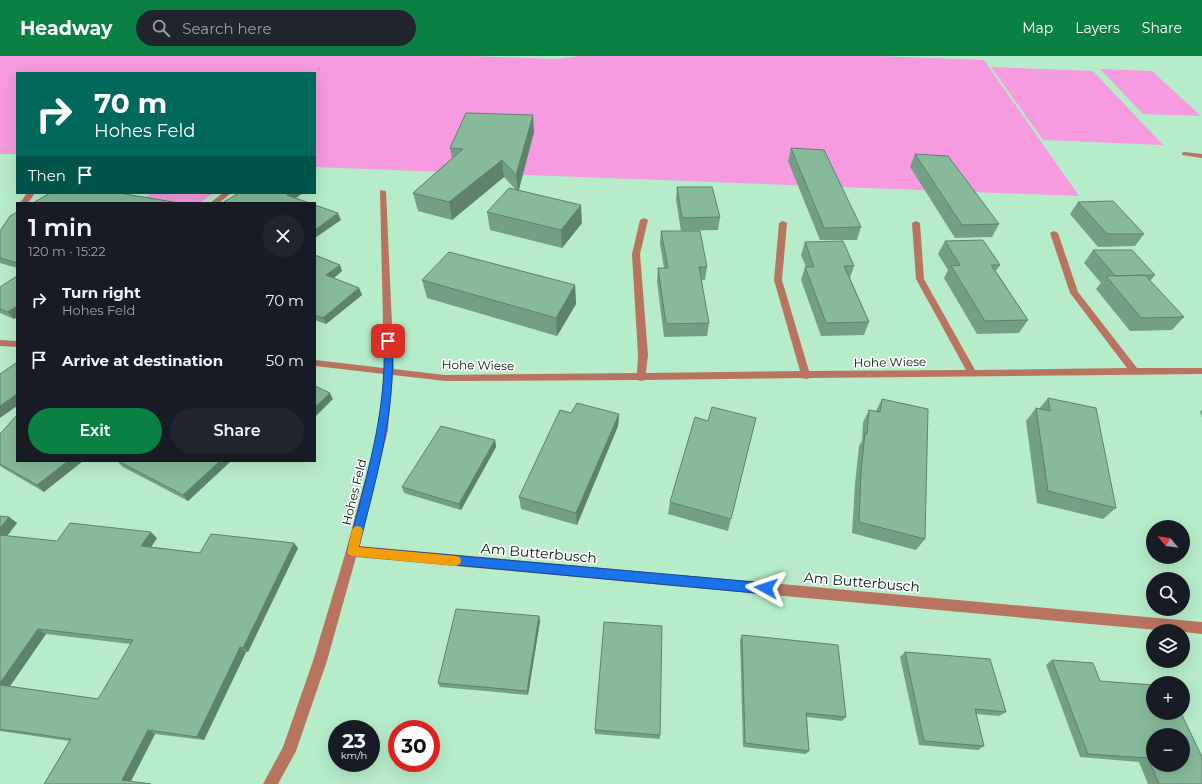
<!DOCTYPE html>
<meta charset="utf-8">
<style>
:root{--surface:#171b24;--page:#20242c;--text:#f1f3f6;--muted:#9ea1a6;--accent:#0b8043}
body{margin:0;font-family:Montserrat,sans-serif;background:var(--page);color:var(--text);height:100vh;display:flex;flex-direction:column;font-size:15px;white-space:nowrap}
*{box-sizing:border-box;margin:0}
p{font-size:13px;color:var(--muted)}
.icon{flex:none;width:22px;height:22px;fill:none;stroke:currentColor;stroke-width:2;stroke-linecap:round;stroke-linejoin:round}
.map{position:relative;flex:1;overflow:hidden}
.panel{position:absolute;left:16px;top:146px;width:300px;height:260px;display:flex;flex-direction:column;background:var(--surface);border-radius:0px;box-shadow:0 4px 16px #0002}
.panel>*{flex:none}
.hud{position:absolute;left:16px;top:16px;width:300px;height:122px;border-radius:0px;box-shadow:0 4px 16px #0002;background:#00695c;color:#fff;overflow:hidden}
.needle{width:26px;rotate:299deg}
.controls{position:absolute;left:1146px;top:464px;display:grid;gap:8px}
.controls a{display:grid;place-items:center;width:44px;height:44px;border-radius:50%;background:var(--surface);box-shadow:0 4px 16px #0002;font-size:20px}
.speed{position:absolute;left:328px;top:664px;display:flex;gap:8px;font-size:20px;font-weight:700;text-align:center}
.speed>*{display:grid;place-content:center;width:52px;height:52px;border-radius:50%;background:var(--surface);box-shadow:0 4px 16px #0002;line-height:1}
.speed small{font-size:10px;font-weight:400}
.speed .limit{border:6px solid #d22;background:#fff;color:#111}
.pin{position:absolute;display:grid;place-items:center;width:34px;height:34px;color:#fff;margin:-17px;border-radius:8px;box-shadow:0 2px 6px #0006}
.me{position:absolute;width:44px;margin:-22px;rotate:275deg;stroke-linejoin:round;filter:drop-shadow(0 0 3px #0008)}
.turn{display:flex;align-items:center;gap:14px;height:84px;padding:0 12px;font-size:18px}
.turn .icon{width:52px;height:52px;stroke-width:2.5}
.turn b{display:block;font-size:28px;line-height:34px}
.then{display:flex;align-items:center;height:38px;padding:0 12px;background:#0003;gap:8px;font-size:15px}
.round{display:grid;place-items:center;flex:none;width:42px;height:42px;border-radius:21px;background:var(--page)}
.summary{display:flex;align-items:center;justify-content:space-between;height:68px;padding:0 12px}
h1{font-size:24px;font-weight:600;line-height:30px}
.primary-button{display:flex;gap:8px;margin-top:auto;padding:8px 12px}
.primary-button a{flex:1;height:46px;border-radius:24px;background:var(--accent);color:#fff;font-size:16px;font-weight:600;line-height:46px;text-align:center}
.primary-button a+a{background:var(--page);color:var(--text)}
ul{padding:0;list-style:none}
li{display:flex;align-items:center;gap:12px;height:60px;padding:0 12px}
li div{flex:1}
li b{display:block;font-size:15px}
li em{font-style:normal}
header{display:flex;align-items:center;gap:24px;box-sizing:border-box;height:56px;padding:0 20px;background:var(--accent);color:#fff}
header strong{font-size:19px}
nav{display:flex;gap:22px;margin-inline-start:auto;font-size:14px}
.search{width:280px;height:36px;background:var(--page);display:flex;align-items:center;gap:10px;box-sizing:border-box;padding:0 14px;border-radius:22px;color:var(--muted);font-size:15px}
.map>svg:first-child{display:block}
</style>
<header>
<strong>Headway</strong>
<div class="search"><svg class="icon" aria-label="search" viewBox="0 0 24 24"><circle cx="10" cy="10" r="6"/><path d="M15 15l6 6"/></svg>Search here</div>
<nav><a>Map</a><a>Layers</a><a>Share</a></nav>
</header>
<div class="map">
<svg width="1202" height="728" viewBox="0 0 1202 728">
<rect width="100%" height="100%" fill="#b6ecca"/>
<!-- green -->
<path fill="#f69bdf" d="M0,0H470L555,3L581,0H877L984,4L1079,140L315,111V17H17V98H0Z
M991,11L1093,15L1163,89L1043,84Z
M1100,13L1152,15L1201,60L1143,58Z
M151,137H213L200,147H165L144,143Z"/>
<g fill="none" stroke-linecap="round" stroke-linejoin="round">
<!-- lane -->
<path fill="#b97460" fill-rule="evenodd" d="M1184,96L1202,98V102L1182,99V97Z
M27,137H35L28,147H20Z
M223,137H231L219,147H210Z"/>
<!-- street -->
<path fill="#b97460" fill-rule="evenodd" d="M380,134L386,135L394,313L445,319L637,317L638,299L632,198L640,164L644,162L648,164L640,198L648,299L646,317L800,315L774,224L779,167L783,165L787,167L782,224L809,315L966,314L916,223L912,167L916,165L920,167L924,223L975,314L1127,312L1070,237L1050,177L1054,175L1058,177L1078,236L1137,312H1202V318L810,322L806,323L802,322L645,324L641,325L637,324L445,325L393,319L388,374L359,490L1202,566V578L1183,576V575H1168L356,501L327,605L296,695L278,728H263L283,691L313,605L346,495L378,374L384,318L315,310V304L384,312Z
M0,284L17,285V291L0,290Z"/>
</g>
<!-- wall -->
<path fill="#73a084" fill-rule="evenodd" d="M534,76L519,134L582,167L562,192L490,174L487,156L515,133L504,121L452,164L418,155L413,137L452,102L450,92Z
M791,92L861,171L857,184H820L788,105Z
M915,98L999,168L992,181L955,182L910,111Z
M677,131L720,161L718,174L681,175L676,144Z
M1078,146L1144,178L1135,190L1098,191L1070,158Z
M17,156V212L0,207V175Z
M661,175L707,211L705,224H701L709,267L707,280L664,281L657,225L658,212H664L660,188Z
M945,185L1000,209L996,215L1028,264L1019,277L977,278L944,222L948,214L938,198Z
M805,186L854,210L850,222L869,266L864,279L821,280L801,224L805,211H806L801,199Z
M1093,194L1155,219L1150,225L1184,261L1172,274L1130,275L1096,233L1101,227L1084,207Z
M315,199L340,209L342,215L334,222L359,232L362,239L326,268L315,264Z
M17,220V261L14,263L0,257V231Z
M422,224L575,229L576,248L557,280L427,242Z
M1048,342L1116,452L1103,463L1037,447L1026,365L1036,352L1039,353Z
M882,343L925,483L916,494L852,477L855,428L859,390L862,385L863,366L869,354L876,355Z
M1202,354V361L1200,356Z
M571,357L619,358L618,370L577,469L521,453L519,441Z
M0,378L44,436L0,410Z
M495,384L496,391L461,454L404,437L402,431Z
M117,405H231L188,445L123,411Z
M670,446L731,463L728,475L668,458Z
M0,460L9,461L17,467L7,480L57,485L157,482L151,491L200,497L298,492L248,596H246L204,684L155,678L131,725L44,728L69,685L0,675ZM46,578L131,588L98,643L10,630Z
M540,565L528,639L440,631L438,627Z
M742,579L846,661L842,665L807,661L809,695L806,698L743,691L740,584Z
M905,596L1006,656L999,660L976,658L984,690L978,694L919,689L900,601Z
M1052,604L1100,625L1202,728H1148L1139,706L1080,701L1046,609Z
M595,674L660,679V683L595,678Z"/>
<!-- shaded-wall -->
<path fill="#5e826c" d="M533,59L534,76L518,136L516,119Z
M502,104L504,121L452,164L449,146Z
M291,137H303L290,146L287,139Z
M581,149L582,167L562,192L561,174Z
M338,157L341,164L315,182V174Z
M340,209L342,215L329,226L326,219Z
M575,229L576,248L557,280L556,262Z
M359,232L362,239L326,268L323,262Z
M17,250V261L14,263L8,256Z
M330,337L333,343L315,361V351Z
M17,338V350L0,362V350Z
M619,358L618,370L577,469L576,457Z
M495,384L496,391L461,454L459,448Z
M68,405H83L44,436L37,429Z
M220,405H231L188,445L183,439Z
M9,461L17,467L3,485L0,483V472Z
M151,476L157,482L148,496L141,490Z
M294,487L298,492L248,596L243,592Z
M539,560L540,565L528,639L527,635Z
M38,573L46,578L8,633L0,629V627Z
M240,591L246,596L204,684L197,681Z
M148,674L155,678L130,727L122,724Z"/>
<!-- building -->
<path fill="#86ba9a" stroke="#5e826c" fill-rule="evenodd" d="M466,57L533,59L516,119L502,104L449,146L413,137L463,93L450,92Z
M791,92L824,94L861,171L824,172Z
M915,98L948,100L999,168L962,169Z
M677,131H712L720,161L682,162Z
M509,132L581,149L561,174L487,156Z
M50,137H119L179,147H33Z
M239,137H291L287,139L309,147H222Z
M1113,145L1144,178H1107L1078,146Z
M315,149L338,157L315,174Z
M17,156V207L0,202V175L10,160Z
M661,175H700L707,211H699L709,267L666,268L658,212H668Z
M983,184L1000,209H991L1028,264L985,265L951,210L960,209L945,185Z
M843,185L854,210H844L869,266L826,267L805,211H814L805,186Z
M1093,194H1132L1155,219L1115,220Z
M449,196L575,229L556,262L422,224Z
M315,199L340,209L326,219L359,232L323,262L315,259Z
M1145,219L1184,261L1141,262L1106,220Z
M17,220V250L8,256L0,253V231Z
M16,307H17V338L0,350V318Z
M315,330L330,337L315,351Z
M1048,342L1096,352L1116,452L1048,435L1036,352L1050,355Z
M882,343L928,353L925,483L859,466L861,416L865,377L867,378L869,354L880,356Z
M577,347L619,358L576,457L519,441L560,354L571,357Z
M712,351L756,362L731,463L670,446L695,361L708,365Z
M17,359V405H68L37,429L0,408V378Z
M441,370L495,384L459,448L402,431Z
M118,405H220L183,439Z
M0,460L9,461L0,472Z
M70,467L151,476L141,490L200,497L211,478L294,487L243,592L240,591L197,681L148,674L122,724L151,728H44L71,683L0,673V629L98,643L133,584L38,573L0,627V479L57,485Z
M456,553L539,560L527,635L438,627Z
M604,566L662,570L660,679L595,674Z
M742,579L838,589L846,661L806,657L809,695L745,687Z
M905,596L990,603L1006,656L975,653L984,690L924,685Z
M1052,604L1093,607L1100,625L1153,629V657H1181L1202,701V728H1159L1148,702L1088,698ZM1153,679H1183V709H1153Z"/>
<!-- route -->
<path fill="#1a73e8" stroke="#114b97" d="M388,282L392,285C396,357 376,422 359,491L766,527L770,529L771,532L770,536L766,538L348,499L347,496C365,425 387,358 384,285Z"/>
<!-- slow -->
<path fill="#f59e0b" d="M357,470L361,471L363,474L359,491L456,500L460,501L461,505L460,508L456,510L352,500L348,499L347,496L352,474L354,471Z"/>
<g text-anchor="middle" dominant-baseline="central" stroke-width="3.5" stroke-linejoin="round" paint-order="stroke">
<!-- street labels -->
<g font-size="12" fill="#051a0e" stroke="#fefefe">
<text transform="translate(890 306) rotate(-1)">Hohe Wiese</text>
<text transform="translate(478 309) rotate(1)">Hohe Wiese</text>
<text transform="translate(354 436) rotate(-76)">Hohes Feld</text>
</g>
<!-- near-street labels -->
<g font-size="14" fill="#051a0e" stroke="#fefefe">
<text transform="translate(539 497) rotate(5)">Am Butterbusch</text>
<text transform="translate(862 526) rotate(5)">Am Butterbusch</text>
</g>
</g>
</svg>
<div class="controls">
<a><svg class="needle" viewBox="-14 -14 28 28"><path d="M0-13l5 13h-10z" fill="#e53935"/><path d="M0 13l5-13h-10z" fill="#9ea1a6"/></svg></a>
<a><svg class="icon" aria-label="search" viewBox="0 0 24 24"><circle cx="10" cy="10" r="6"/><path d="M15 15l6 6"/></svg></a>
<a><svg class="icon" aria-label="layers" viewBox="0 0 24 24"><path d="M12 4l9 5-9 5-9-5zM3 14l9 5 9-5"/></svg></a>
<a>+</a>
<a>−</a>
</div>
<div class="speed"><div>23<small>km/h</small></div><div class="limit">30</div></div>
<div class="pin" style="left:388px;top:285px;background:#d93025"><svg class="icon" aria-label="arrive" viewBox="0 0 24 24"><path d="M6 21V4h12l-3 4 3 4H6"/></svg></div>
<svg class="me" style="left:766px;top:532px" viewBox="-20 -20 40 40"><path d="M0-17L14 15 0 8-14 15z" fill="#1a73e8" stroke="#fff" stroke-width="4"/></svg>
<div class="hud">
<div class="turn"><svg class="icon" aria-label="right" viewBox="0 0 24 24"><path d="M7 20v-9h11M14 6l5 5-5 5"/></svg><div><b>70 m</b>Hohes Feld</div></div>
<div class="then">Then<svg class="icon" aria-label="arrive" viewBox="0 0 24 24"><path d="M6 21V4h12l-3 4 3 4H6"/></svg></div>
</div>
<section class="panel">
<div class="summary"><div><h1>1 min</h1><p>120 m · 15:22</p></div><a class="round"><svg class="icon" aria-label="close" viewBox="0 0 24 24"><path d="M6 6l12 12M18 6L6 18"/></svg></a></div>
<ul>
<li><svg class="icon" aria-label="right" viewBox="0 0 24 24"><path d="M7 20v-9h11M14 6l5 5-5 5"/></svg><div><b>Turn right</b><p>Hohes Feld</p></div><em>70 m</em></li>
<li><svg class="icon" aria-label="arrive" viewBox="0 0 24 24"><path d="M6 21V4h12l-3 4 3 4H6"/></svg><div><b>Arrive at destination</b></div><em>50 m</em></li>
</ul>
<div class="primary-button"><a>Exit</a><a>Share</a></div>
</section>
</div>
